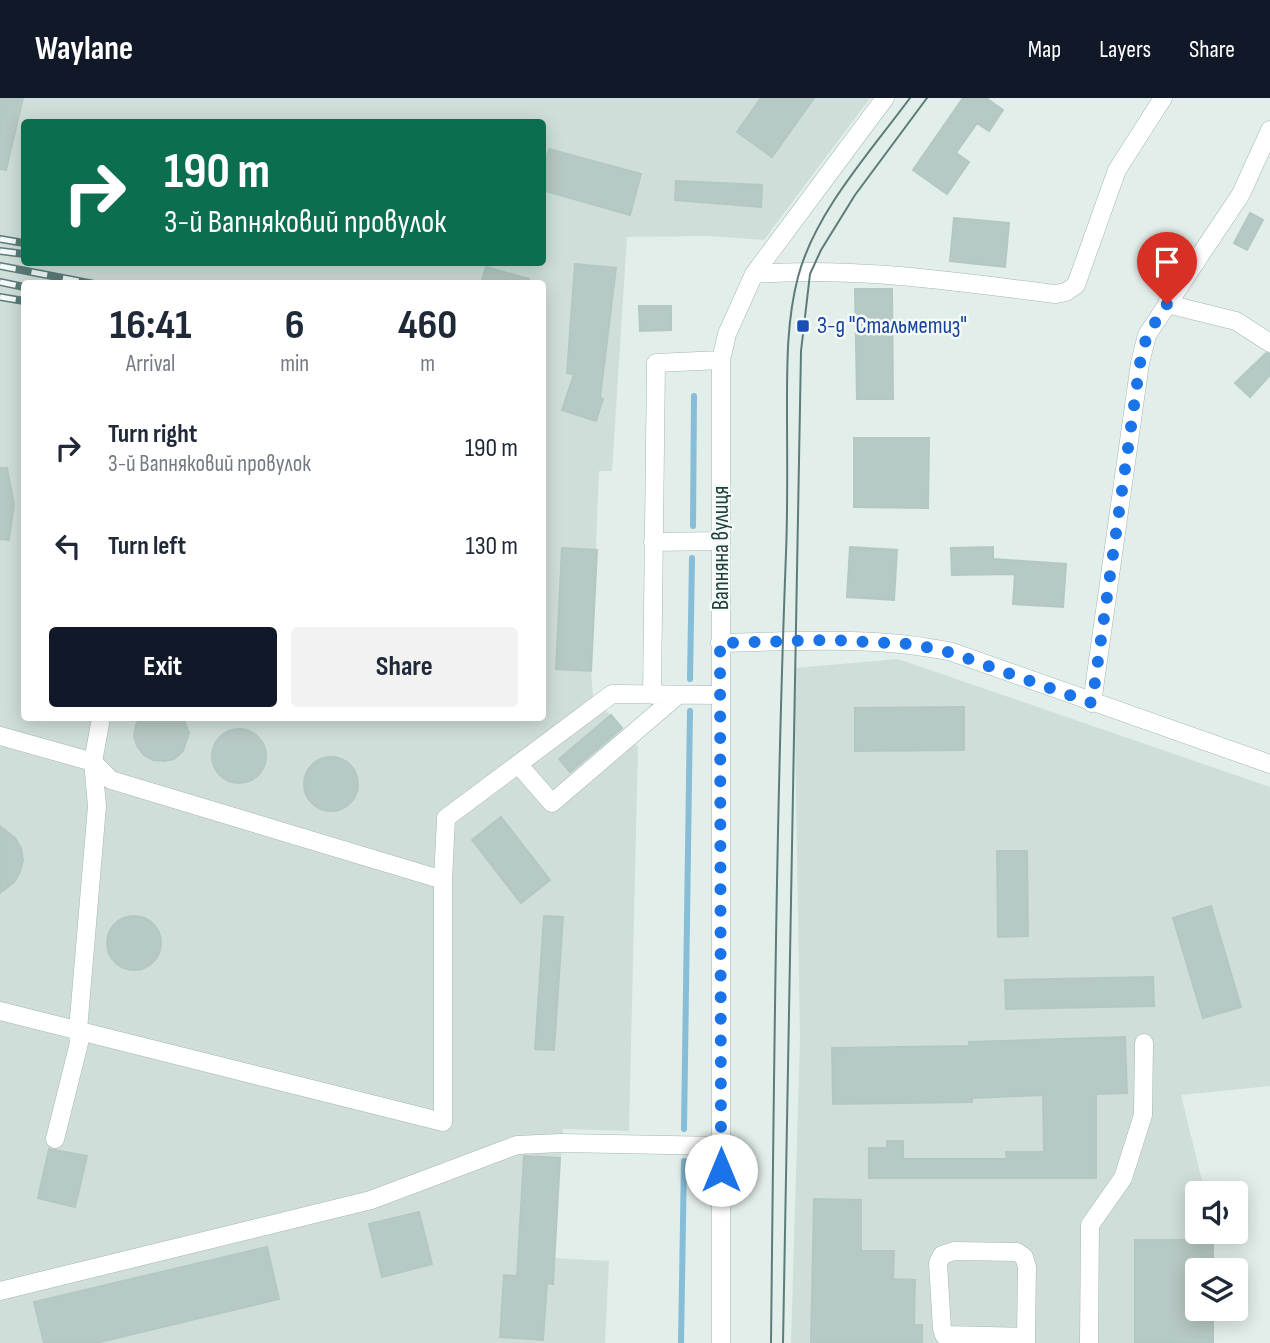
<!DOCTYPE html>
<meta charset="utf-8">
<style>
:root{--surface:#fff;--page:#f2f2f3;--text:#1f2937;--muted:#747a83;--accent:#111827}
body{margin:0;font-family:"Sofia Sans Condensed",sans-serif;background:var(--page);color:var(--text);height:100vh;display:flex;flex-direction:column;font-size:26px;white-space:nowrap}
*{box-sizing:border-box;margin:0}
p{font-size:23px;color:var(--muted)}
.icon{flex:none;width:38px;height:38px;fill:none;stroke:currentColor;stroke-width:2;stroke-linecap:round;stroke-linejoin:round}
.map{position:relative;flex:1;overflow:hidden}
.side{position:absolute;left:21px;top:182px;width:525px;height:441px;display:flex;flex-direction:column;background:var(--surface);border-radius:7px;box-shadow:0 4px 18px #0003}
.side>*{flex:none}
.top-card{position:absolute;left:21px;top:21px;width:525px;height:147px;border-radius:7px;box-shadow:0 4px 18px #0003;background:#0b6e4f;color:#fff;overflow:hidden}
.controls{position:absolute;left:1185px;top:1083px;display:grid;gap:14px}
.controls a{display:grid;place-items:center;width:63px;height:63px;border-radius:7px;background:var(--surface);box-shadow:0 4px 18px #0003;font-size:35px}
.pin{position:absolute;display:grid;place-items:center;width:60px;height:60px;color:#fff;margin:-72px -30px;border-radius:50% 50% 50% 0;rotate:-45deg;box-shadow:0 0 7px #0007}
.pin .icon{rotate:45deg}
.me{position:absolute;width:77px;margin:-38px;rotate:0deg;stroke-linejoin:round;filter:drop-shadow(0 0 5px #0008)}
.turn{display:flex;align-items:center;gap:24px;height:147px;padding:0 28px;font-size:32px}
.turn .icon{width:91px;height:91px;stroke-width:2.5}
.turn b{display:block;font-size:49px;line-height:60px}
.eta{display:flex;justify-content:space-evenly;align-items:center;height:119px;text-align:center}
.eta b{font-size:42px;font-weight:700;line-height:49px}
.action{display:flex;gap:14px;margin-top:auto;padding:14px 28px}
.action a{flex:1;height:80px;border-radius:7px;background:var(--accent);color:#fff;font-size:28px;font-weight:700;line-height:80px;text-align:center}
.action a+a{background:var(--page);color:var(--text)}
ul{padding:0;list-style:none}
li{display:flex;align-items:center;gap:21px;height:98px;padding:0 28px}
li div{flex:1}
li b{display:block;font-size:26px}
li em{font-style:normal}
header{display:flex;align-items:center;gap:42px;box-sizing:border-box;height:98px;padding:0 35px;background:var(--accent);color:#fff}
header strong{font-size:33px}
nav{display:flex;gap:38px;margin-inline-start:auto;font-size:24px}
.map>svg:first-child{display:block}
</style>
<header>
<strong>Waylane</strong>
<nav><a>Map</a><a>Layers</a><a>Share</a></nav>
</header>
<div class="map">
<svg width="1270" height="1245" viewBox="0 0 1270 1245">
<rect width="100%" height="100%" fill="#e2eeea"/>
<!-- built -->
<path fill="#d0deda" fill-rule="evenodd" d="M0,0H870L764,142L709,138L627,139L612,373H599L591,573L593,598L638,649L629,1033L563,1031L554,1160L609,1163L605,1245H0ZM24,24H542V164H24ZM24,186H542V620H24Z
M898,561L1270,689V988L1181,997L1205,1095L1197,1096V1134H1211L1212,1172H1197V1211H1213L1214,1245H791L800,940L794,570Z"/>
<g fill="none" stroke-linecap="round" stroke-linejoin="round">
<!-- stream -->
<path stroke="#87bdd6" stroke-width="6" d="M693,428L694,298
M690,581L692,460
M684,1031L690,613
M681,1245L684,1063"/>
</g>
<!-- building -->
<path fill="#b7c9c4" stroke="#b4c8c3" stroke-width="2" d="M0,0H23L6,72L0,71Z
M761,0H814L772,59L737,34Z
M963,0H986L1003,12L989,33L977,25L956,55L969,64L947,96L913,72Z
M549,51L641,76L630,117L542,92V75Z
M676,83L762,87L761,109L675,102Z
M1250,115L1263,122L1247,152L1234,145Z
M954,120L1009,125L1005,169L950,163Z
M575,166L616,170L600,300L603,301L596,323L562,312L574,276L567,275Z
M486,169L529,181L528,186H481Z
M855,191H892L893,301H857Z
M639,208H671V232L640,233Z
M1266,255L1270,256V277L1250,299L1235,285Z
M854,340H929L928,410L854,409Z
M0,370H7L14,406L9,442L0,441Z
M850,449L897,452L894,502L847,499Z
M993,449V461L1066,466L1063,509L1013,506L1015,476L952,477L951,450Z
M562,450L597,452L591,573L556,571Z
M964,609V652L855,653V610Z
M611,617L622,630L570,674L559,661Z
M140,620H183L189,635L183,653L174,661L164,663L153,662L144,657L137,648L134,638L136,627Z
M212 658a27 27 0 1 1 54 0a27 27 0 1 1-54 0Z
M304 686a27 27 0 1 1 54 0a27 27 0 1 1-54 0Z
M501,719L550,782L521,805L472,742Z
M0,728L15,740L21,750L23,762L20,774L14,784L0,795Z
M997,753H1027L1028,838L998,839Z
M1211,808L1241,909L1203,920L1173,820Z
M107 845a27 27 0 1 1 54 0a27 27 0 1 1-54 0Z
M544,818L563,819L554,952L535,951Z
M1153,879L1154,908L1006,911L1005,882Z
M1125,939L1127,995L1096,996V1080H869V1050H887V1043H903V1061H1007L1006,1054H1044L1043,997L972,1000V1004L833,1006L832,950L969,948V944Z
M49,1051L87,1058L75,1109L38,1100Z
M524,1058L560,1060L553,1186L547,1185L543,1242L500,1239L504,1177L517,1178Z
M814,1101L861,1102V1153H894L893,1181L915,1182L914,1227H922V1245H811Z
M419,1114L432,1166L382,1179L369,1126Z
M1135,1142H1213V1172H1197V1211H1213V1245H1135Z
M267,1149L279,1201L96,1245H44L34,1204Z"/>
<g fill="none" stroke-linecap="round" stroke-linejoin="round">
<defs>
<path id="minor" d="M754,176C855,168 956,184 1056,196L1066,194L1076,187L1117,72L1163,0
M1167,206L1236,223L1270,245
M653,444L721,443
M720,545C798,543 876,538 952,554L1270,666
M652,597L656,265L721,262
M1092,605L1140,265L1147,237L1241,96L1270,32
M0,638L93,664L111,682L443,782
M518,666L552,705L678,597
M0,913L443,1024V782L446,720L612,596L720,597
M55,1041L79,945L78,932L97,708L93,664L101,620
M0,1193L371,1102L517,1047L561,1045L721,1048
M721,1245V262L727,236L754,176L885,0
M1026,1245V1239L1027,1169L1024,1159L1017,1154L954,1153L942,1157L938,1165L942,1231L944,1237L1026,1239
M1089,1245L1090,1127L1123,1080L1143,1017L1144,945"/>
</defs>
<!-- minor casing -->
<use href="#minor" stroke="#a4b6b3" stroke-width="19"/>
<!-- minor -->
<use href="#minor" stroke="#fff" stroke-width="18"/>
<!-- tram -->
<path stroke="#5b7c78" stroke-width="2" d="M771,1245C774,982 776,718 786,455C788,405 787,356 787,307C787,264 787,221 798,179C815,114 871,53 910,0
M783,1245L801,253L810,176L821,152L855,97L927,0"/>
<defs>
<path id="rail" d="M0,141L24,145
M0,153L24,156
M0,168L94,186
M0,184L24,189
M0,199L24,203"/>
</defs>
<!-- rail casing -->
<use href="#rail" stroke="#5b7c78" stroke-width="8"/>
<!-- rail -->
<use href="#rail" stroke="#f3faf7" stroke-width="5" stroke-dasharray="16" stroke-linecap="butt"/>
</g>
<g fill="none" stroke-linecap="round" stroke-linejoin="round">
<!-- route -->
<path stroke="#1a73e8" stroke-width="12" stroke-dasharray="0 21.6" d="M721,1072L720,545L828,542L912,546L952,555L1092,605L1140,265L1147,237L1167,206"/>
</g>
<!-- markers -->
<rect fill="#1a4fb4" stroke="#f3faf7" stroke-width="2.5" x="796" y="221" width="14" height="14" rx="3.5"/>
<g text-anchor="middle" dominant-baseline="central" stroke-width="5" stroke-linejoin="round" paint-order="stroke">
<!-- transit labels -->
<g font-size="23" fill="#164399" stroke="#f3faf7" text-anchor="start">
<text x="817" y="228">З-д "Стальметиз"</text>
</g>
<!-- street labels -->
<g font-size="23" fill="#21403d" stroke="#f3faf7">
<text transform="translate(721 450) rotate(-90)">Вапняна вулиця</text>
</g>
</g>
</svg>
<div class="controls">
<a><svg class="icon" aria-label="sound" viewBox="0 0 24 24"><path d="M4 9h4l5-4v14l-5-4H4zM17 9q2 3 0 6"/></svg></a>
<a><svg class="icon" aria-label="layers" viewBox="0 0 24 24"><path d="M12 4l9 5-9 5-9-5zM3 14l9 5 9-5"/></svg></a>
</div>
<div class="pin" style="left:1167px;top:206px;background:#d93025"><svg class="icon" aria-label="arrive" viewBox="0 0 24 24"><path d="M6 21V4h12l-3 4 3 4H6"/></svg></div>
<svg class="me" style="left:721px;top:1072px" viewBox="-20 -20 40 40"><circle r="19" fill="#fff"/><path d="M0-13L10 11 0 6-10 11z" fill="#1a73e8"/></svg>
<div class="top-card">
<div class="turn"><svg class="icon" aria-label="right" viewBox="0 0 24 24"><path d="M7 20v-9h11M14 6l5 5-5 5"/></svg><div><b>190 m</b>3-й Вапняковий провулок</div></div>
</div>
<section class="side">
<div class="eta">
<div><b>16:41</b><p>Arrival</p></div>
<div><b>6</b><p>min</p></div>
<div><b>460</b><p>m</p></div>
</div>
<ul>
<li><svg class="icon" aria-label="right" viewBox="0 0 24 24"><path d="M7 20v-9h11M14 6l5 5-5 5"/></svg><div><b>Turn right</b><p>3-й Вапняковий провулок</p></div><em>190 m</em></li>
<li><svg class="icon" aria-label="left" viewBox="0 0 24 24"><path d="M17 20v-9H6M10 6l-5 5 5 5"/></svg><div><b>Turn left</b></div><em>130 m</em></li>
</ul>
<div class="action"><a>Exit</a><a>Share</a></div>
</section>
</div>
